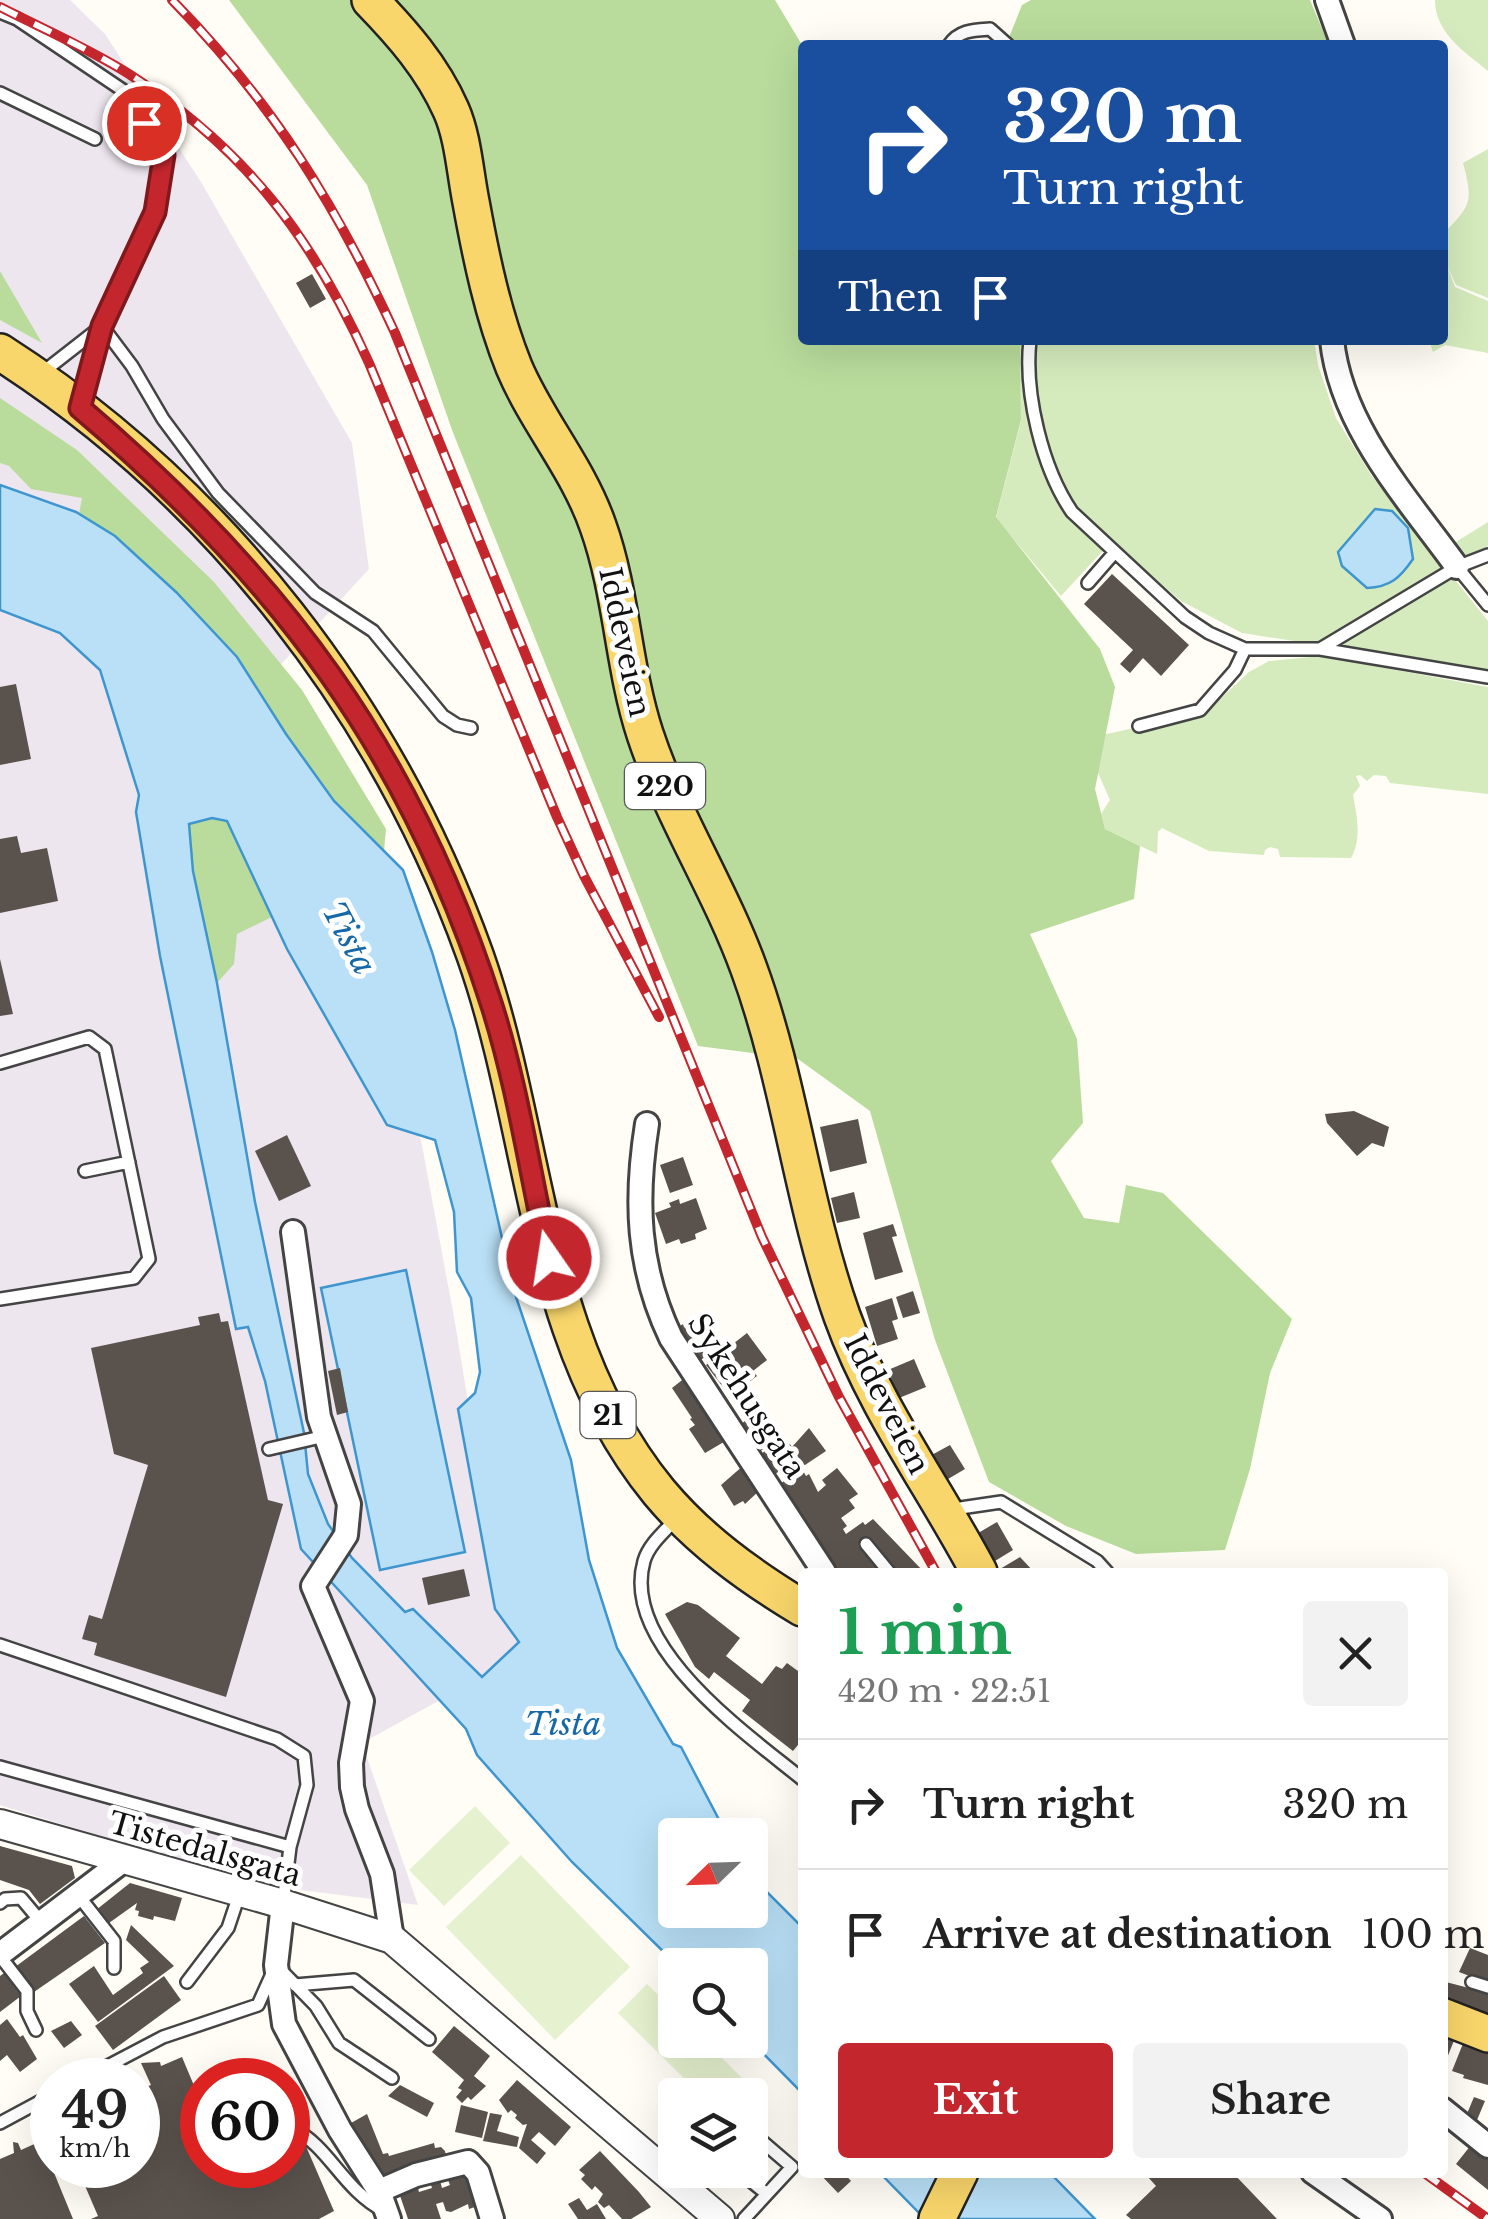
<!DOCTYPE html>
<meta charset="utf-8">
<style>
:root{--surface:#fff;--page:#f2f2f2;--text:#222;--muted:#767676;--line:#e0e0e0;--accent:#c4262e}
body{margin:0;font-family:"Libre Baskerville",serif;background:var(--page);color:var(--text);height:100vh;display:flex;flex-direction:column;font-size:38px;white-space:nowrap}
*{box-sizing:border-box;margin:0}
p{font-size:32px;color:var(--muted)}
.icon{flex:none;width:55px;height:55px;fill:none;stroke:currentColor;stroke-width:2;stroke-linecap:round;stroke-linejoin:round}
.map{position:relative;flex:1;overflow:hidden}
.sheet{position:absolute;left:798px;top:1568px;width:650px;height:610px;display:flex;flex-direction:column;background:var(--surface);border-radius:10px;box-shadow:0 10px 40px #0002}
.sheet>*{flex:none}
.top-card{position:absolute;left:798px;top:40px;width:650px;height:305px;border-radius:10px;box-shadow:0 10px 40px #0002;background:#1a4fa0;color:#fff;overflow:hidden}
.needle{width:65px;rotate:247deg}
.buttons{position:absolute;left:658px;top:1818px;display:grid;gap:20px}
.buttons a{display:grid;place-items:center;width:110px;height:110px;border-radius:10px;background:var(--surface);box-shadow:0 10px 40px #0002;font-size:50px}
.speed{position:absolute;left:30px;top:2058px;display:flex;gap:20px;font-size:50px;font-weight:700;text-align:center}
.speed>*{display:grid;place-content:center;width:130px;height:130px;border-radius:50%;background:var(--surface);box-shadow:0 10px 40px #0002;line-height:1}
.speed small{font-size:25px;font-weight:400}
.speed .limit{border:15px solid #d22;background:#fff;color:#111}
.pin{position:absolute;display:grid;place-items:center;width:85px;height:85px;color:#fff;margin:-42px;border:5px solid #fff;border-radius:50%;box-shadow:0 2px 10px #0007}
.me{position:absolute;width:110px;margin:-55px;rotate:347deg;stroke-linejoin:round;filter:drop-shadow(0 0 8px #0008)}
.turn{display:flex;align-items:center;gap:35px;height:210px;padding:0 40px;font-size:45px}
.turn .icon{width:130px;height:130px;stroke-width:2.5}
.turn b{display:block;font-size:70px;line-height:85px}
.then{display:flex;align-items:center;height:95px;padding:0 40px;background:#0003;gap:20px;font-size:38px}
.round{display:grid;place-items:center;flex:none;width:105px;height:105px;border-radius:10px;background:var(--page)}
.head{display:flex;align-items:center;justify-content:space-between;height:170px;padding:0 40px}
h1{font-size:60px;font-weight:800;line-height:75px;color:#1e9e55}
.primary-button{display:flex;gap:20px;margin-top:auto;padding:20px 40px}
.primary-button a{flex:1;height:115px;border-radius:10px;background:var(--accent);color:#fff;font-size:40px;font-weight:800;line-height:115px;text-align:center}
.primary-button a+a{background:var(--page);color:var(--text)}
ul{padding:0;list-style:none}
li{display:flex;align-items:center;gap:30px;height:130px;padding:0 40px;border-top:2px solid var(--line)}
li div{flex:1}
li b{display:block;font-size:38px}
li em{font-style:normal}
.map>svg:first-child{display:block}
</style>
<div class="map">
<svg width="1488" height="2219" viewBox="0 0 1488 2219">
<rect width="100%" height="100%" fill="#fffdf5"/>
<!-- industrial -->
<path fill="#eee6ef" d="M0,0H70L105,34L201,182L352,443L369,569L276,670L242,822L421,1140L456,1328L499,1594L519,1642L482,1677L362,1743L418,1905L254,1884L0,1805Z"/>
<!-- green -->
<path fill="#d5ebbd" d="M1435,0H1488V71C1465,52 1435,33 1435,0Z
M1488,149V298L1456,285L1446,263L1455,287L1488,301V353L1445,345L1433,352L1429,340H1442L1443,234C1470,206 1474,203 1463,163Z
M1020,340H1314L1318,365L1336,418L1371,475L1488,621V671L1242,633L1181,601L1112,541L1061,596L996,518L1021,421Z
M1488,522V546L1462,558L1451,545Z
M1321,656L1488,687V794L1390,783L1386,776L1374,775L1367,781L1360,775L1356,776L1360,786L1353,795C1357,816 1362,838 1351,858L1280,857L1278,849L1270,847L1265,850L1264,855L1209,851L1162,828L1158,832L1157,854L1105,829L1101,814L1110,800L1083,739L1205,713L1249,672L1269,661Z"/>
<!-- forest -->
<path fill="#b9dc9c" d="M229,0H775L802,45V340H1020L1021,420L996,517L1100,649L1115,687L1095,789L1105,829L1140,846L1134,899L1030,934L1077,1039L1083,1123L1051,1161L1084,1218L1119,1223L1126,1185L1163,1193L1292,1319L1270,1373L1250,1469L1225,1550L1136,1554L1066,1526L989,1482L935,1340L870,1111L798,1059L698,1046L452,430L367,185Z
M1031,0H1310L1329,45H1006L1022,5Z
M0,271L42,343L0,320Z
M0,398L77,450L214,582L302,690L386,829L384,851L334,801L286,734L115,536L79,514L82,498L31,489L9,466L0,463Z
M212,818L227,820L272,917L237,934L234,964L217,983L193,871L188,824Z"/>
<!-- pitch -->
<path fill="#e6f2cf" d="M475,1806L510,1843L444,1906L409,1870Z
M521,1855L630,1967L555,2040L446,1927Z
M647,1984L675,2012V2040H704L745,2081L732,2095H701L618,2013Z"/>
<!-- water -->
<path fill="#b9e0f7" stroke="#3f96cf" stroke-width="2.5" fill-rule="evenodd" d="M0,485L76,512L115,536L176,592L237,657L286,734L334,801L403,870L432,952L455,1030L514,1291L571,1460L589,1560L617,1648L673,1744L681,1747L727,1835H675V1910H750V1875L802,1927V2093L750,2040V1965H677L572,1862L477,1755L466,1729L301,1549L265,1381L248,1327L236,1329L160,956L136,812L139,795L100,670L60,633L0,610ZM212,818L227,821L287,949L387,1125L435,1140L454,1212L457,1272L471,1298L480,1372L475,1393L458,1409L495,1609L519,1642L482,1677L413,1609L405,1612L352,1558L328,1524L308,1474L304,1433L255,1202L217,983L193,871L189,824Z
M1375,509L1392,511L1408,528L1413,559C1400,578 1390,587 1367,588L1342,566L1338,552Z
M406,1270L465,1552L380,1570L321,1288Z
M880,2173H1050L1095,2219H925Z"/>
<!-- building -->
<path fill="#5a524d" d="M312,274L326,299L310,308L296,283Z
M1112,574L1189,645L1161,676L1143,658L1130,673L1120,664L1133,650L1084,604Z
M16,684L31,759L0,765V687Z
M17,836L21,853L47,848L58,901L0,913V839Z
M0,959L13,1014L0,1016Z
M1354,1111L1389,1127L1384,1147L1372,1143L1357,1156L1327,1123L1325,1114Z
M858,1119L867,1163L830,1172L820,1127Z
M287,1135L311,1186L279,1201L255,1151Z
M683,1157L693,1185L670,1193L660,1165Z
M854,1192L860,1218L837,1223L831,1198Z
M696,1198L707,1229L695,1234L696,1239L681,1244L679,1239L666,1244L655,1213L671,1207L669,1203L679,1199L680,1204Z
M893,1224L897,1236L892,1237L903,1272L875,1280L863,1233Z
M913,1291L920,1313L903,1318L896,1297Z
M892,1298L898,1319L892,1321L898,1339L877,1346L865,1307Z
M219,1313L221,1322L228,1321L268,1500L283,1504L226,1697L94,1655L97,1643L82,1639L89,1615L102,1619L148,1465L114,1454L91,1348L200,1325L198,1317Z
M686,1322L708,1355L696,1363L674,1330Z
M747,1333L767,1360L753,1371L757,1376L745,1385L741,1380L726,1391L706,1365Z
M914,1359L926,1387L899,1398L888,1370Z
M340,1368L348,1412L337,1415L328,1371Z
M686,1377L729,1439L705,1453L689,1429L695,1425L690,1419L692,1418L672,1388Z
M757,1412L762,1420L767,1416L775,1426L768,1430L776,1440L756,1454L737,1427Z
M809,1428L826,1451L805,1465L792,1463L772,1476L758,1456L785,1437L792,1447Z
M950,1445L965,1469L943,1482L928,1457Z
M744,1465L760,1490L745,1504L743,1501L734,1506L721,1485Z
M837,1468L858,1494L849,1500L855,1508L841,1518L847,1526L843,1529L846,1534L863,1522L865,1525L873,1519L924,1572H898L868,1538L858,1546L865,1550L879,1572H839L777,1486L802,1469L806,1476L809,1474L818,1492L826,1485L822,1480Z
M997,1522L1013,1550L990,1564L973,1536Z
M1020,1557L1034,1572H995Z
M464,1569L470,1596L428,1605L422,1578Z
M687,1602L698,1605L740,1638L726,1656L762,1684L776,1666L782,1669L787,1663L802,1674V1740L793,1751L742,1711L750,1700L714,1672L709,1679L695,1667L665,1614Z
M0,1846L72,1866L75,1878L40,1904L29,1890L0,1880Z
M130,1883L182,1898L175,1921L154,1916L153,1920L138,1916L139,1911L135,1910L137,1903L109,1923L96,1910Z
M84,1916L105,1943L34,1992L15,1967Z
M131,1925L174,1966L98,2022L69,1984L94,1966L113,1995L143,1973L140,1968L149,1962L126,1940Z
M1470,1948L1488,1955V1983L1459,1972Z
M4,1973L21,1996L0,2012V1976Z
M164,1976L181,2000L113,2050L95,2026Z
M1442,1981L1488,1993V2019L1442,2002Z
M7,2019L20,2037L23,2035L37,2059L20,2072L7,2055L0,2061V2025Z
M71,2021L82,2035L64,2048L51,2031Z
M454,2026L490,2056L474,2076L486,2086L471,2100L468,2097L462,2103L456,2097L462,2090L458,2088L464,2080L432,2052Z
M1442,2033L1455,2038L1443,2068H1442Z
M1464,2041L1488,2051V2085L1463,2078L1464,2075L1452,2071Z
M182,2057L195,2088H202V2165H217L222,2178L253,2165H288V2151L305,2144L334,2211L319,2219H91L98,2216L76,2165H138V2090L151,2085L141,2063L160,2062L161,2066Z
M517,2080L571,2127L555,2146L539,2132L531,2140L546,2153L537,2164L519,2148L527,2124L523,2125L515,2118L517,2115L511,2110L508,2113L499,2100Z
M400,2085L434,2103L427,2117L388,2096Z
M1474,2097L1485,2101L1477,2120L1466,2116Z
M461,2105L488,2112L482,2138L455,2132Z
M490,2113L502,2115L497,2131L519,2137L517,2147L483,2141Z
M367,2114L383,2154L388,2153L389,2156L434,2143L435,2148L441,2147L445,2151L448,2163L380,2183L344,2127Z
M41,2141L73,2219H0V2159L14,2153L13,2142L18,2143L21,2150Z
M1471,2145L1488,2159V2190L1456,2164Z
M600,2151L639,2192L651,2207L631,2219H622L609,2205L604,2208L598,2202L603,2194L595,2186L592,2190L581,2179L585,2175L579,2170Z
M467,2170L478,2206L469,2209L468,2204L451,2212L446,2211L443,2202L436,2204L441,2219H408L397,2187L416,2181L419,2192L432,2188L429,2179L439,2177L442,2188L450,2185L446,2175Z
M818,2172H843L851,2181L838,2193Z
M1152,2172H1232L1277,2219H1131L1126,2215L1156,2186L1148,2177Z
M579,2198L587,2210L597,2204L606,2219H578L568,2204Z"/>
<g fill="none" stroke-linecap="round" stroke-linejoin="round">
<defs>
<path id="service" d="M0,12L17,19L124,91L164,155L155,212L102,326L82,403
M949,45C959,30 974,30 990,29L1008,45
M0,93L95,139
M102,326L132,366L163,419L218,493L315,593L373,631L443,716L457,725L471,728
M1030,340C1024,393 1042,468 1072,512L1185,617L1209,633L1245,649H1320L1488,677
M38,376L102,326
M1457,567L1488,605
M1088,583L1115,552
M1320,649L1457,567L1488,555
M1139,726L1200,710L1235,670L1245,649
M0,1063L89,1037L105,1049L149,1259L134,1278L0,1299
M85,1171L129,1162
M269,1449L325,1436
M947,1510L1001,1502L1097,1561L1107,1572
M677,1518C665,1531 649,1544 644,1561C620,1646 747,1734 802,1779
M866,1544L889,1572
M0,1645L277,1739L304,1756L307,1785L290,1847L283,1904
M0,1767L290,1847
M78,1895L114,1941V1968
M0,1903L5,1899L21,1898L42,1923
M0,1956L27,1991V2011L36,2030
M187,1982L228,1928L240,1892
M1472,1982L1488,1987
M295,1985L354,1980L429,2039
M81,2080L163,2037L258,2005L276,1965L316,2006L339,2043L392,2078
M0,2123L52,2095
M288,2130L292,2128C330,2147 342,2189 384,2211
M737,2170L767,2194
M744,2219L792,2167L750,2131"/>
<path id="minor" d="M1327,0L1343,45
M1332,340C1341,427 1408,499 1457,567
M647,1124C635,1200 637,1267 671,1338L824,1572
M293,1232L319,1417L349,1504L346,1535L313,1586L362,1701L351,1763L352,1787L357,1809L382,1874L392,1939
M283,1904L276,1965L284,2024L340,2130L379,2191L389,2219
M0,1954L124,1860
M1442,2109L1488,2146
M1313,2172L1380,2219
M379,2191L416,2175L468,2162L478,2173L492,2219"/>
<path id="tertiary" d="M0,1824L283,1904L392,1939L720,2219"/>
<path id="primary" d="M370,0C402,33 432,67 451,110C463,137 465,172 471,202C481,257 493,315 514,367C537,422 578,468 598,526C622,593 623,667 645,734C672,816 720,889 749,969C790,1081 802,1203 842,1316C875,1408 934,1487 979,1572
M0,352C220,493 387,710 475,955C538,1133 534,1340 659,1492C699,1540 749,1576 802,1608
M1442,2016L1488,2034
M937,2219L960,2172"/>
</defs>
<!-- service casing -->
<use href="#service" stroke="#444" stroke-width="16"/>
<!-- minor casing -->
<use href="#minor" stroke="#444" stroke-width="28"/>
<!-- tertiary casing -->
<use href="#tertiary" stroke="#444" stroke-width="32"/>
<!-- primary casing -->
<use href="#primary" stroke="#222" stroke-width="40"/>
<!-- service -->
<use href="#service" stroke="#fff" stroke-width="11"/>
<!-- minor -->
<use href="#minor" stroke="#fff" stroke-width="22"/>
<!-- tertiary -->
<use href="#tertiary" stroke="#fff" stroke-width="28"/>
<!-- primary -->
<use href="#primary" stroke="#f9d66b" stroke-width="35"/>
<defs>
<path id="rail" d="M172,0C273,103 335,203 395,333L762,1237L839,1397L936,1572
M0,7C43,29 88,48 129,74C246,149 313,238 369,363L557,817L584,876L659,1017
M1423,2172L1488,2219"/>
</defs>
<!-- rail casing -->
<use href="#rail" stroke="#c4262e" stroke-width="10"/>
<!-- rail -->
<use href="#rail" stroke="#fff" stroke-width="6" stroke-dasharray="19" stroke-linecap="butt"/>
</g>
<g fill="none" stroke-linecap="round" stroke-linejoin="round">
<defs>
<path id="route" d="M144,123L164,155L155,212L102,326L80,408C280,578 412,753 492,1006C518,1088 530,1174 549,1258"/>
</defs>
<!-- route casing -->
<use href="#route" stroke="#7f191e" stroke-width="25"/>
<!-- route -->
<use href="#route" stroke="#c4262e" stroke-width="18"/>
</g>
<g text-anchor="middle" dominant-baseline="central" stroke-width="10" stroke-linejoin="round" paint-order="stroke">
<!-- shield labels -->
<g fill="#fff" stroke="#585858" stroke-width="2.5">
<rect x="625" y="763" width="80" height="46" rx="8"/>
<rect x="580.5" y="1392" width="55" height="46" rx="8"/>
</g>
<g font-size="28" font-weight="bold" fill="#111">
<text x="665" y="786">220</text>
<text x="608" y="1415">21</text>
</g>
<!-- street labels -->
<g font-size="30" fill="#111" stroke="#fff">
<text transform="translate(625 642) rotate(78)">Iddeveien</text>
<text transform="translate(747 1396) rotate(57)">Sykehusgata</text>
<text transform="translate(887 1404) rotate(63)">Iddeveien</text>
<text transform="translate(205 1849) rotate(16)">Tistedalsgata</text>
</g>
<!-- water labels -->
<g font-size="32" font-style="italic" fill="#1768a6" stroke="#fff">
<text transform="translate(349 938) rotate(62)">Tista</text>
<text x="563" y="1724">Tista</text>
</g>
</g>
</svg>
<div class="buttons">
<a><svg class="needle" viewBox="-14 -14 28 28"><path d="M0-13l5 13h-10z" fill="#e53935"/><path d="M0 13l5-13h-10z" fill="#767676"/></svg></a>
<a><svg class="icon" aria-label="search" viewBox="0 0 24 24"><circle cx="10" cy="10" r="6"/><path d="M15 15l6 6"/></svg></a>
<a><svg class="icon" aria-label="layers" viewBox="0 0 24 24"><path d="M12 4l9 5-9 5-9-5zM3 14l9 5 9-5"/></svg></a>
</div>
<div class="speed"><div>49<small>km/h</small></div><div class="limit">60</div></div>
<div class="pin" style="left:144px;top:123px;background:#d93025"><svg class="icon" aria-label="arrive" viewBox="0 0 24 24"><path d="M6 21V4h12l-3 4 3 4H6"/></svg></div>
<svg class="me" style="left:549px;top:1258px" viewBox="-20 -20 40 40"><circle r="17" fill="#c4262e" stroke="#fff" stroke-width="3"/><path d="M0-11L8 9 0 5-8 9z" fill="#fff"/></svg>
<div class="top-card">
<div class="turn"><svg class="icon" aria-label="right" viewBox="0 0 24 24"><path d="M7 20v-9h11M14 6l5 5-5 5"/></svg><div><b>320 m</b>Turn right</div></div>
<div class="then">Then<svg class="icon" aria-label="arrive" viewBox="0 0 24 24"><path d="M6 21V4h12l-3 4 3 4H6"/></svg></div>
</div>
<section class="sheet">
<div class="head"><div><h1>1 min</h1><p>420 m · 22:51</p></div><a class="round"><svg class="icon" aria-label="close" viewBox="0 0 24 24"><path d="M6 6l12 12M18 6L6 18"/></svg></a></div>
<ul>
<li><svg class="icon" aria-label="right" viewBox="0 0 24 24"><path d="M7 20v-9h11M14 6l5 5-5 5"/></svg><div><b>Turn right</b></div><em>320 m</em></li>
<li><svg class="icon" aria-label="arrive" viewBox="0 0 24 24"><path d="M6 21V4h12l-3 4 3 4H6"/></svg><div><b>Arrive at destination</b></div><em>100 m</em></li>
</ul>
<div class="primary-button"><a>Exit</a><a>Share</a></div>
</section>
</div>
